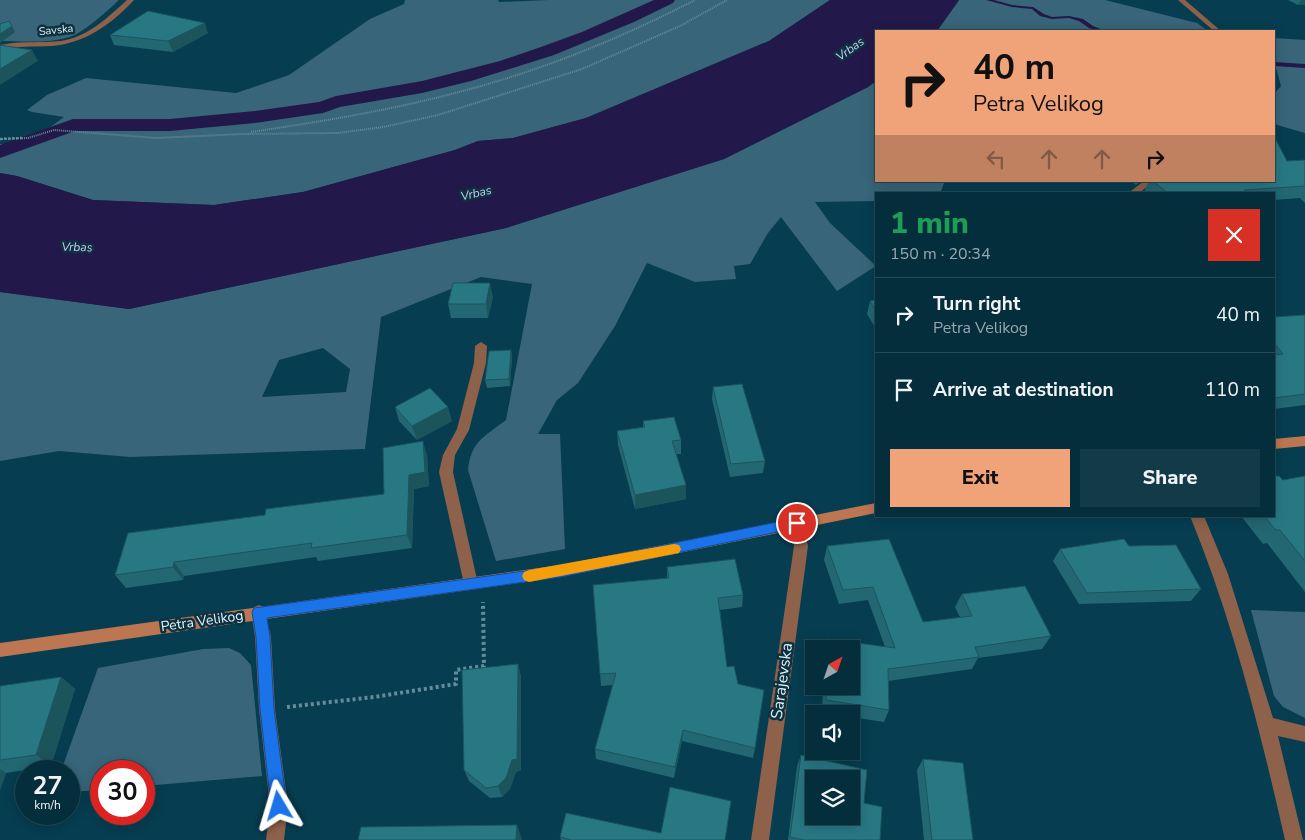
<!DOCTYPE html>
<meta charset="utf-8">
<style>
:root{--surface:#042e3c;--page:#123a47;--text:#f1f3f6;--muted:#97a8af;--line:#254a56;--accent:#f0a279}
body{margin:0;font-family:"Nunito Sans",sans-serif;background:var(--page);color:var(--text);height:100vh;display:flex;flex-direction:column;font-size:19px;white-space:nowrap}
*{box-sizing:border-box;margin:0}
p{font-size:16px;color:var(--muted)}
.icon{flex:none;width:28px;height:28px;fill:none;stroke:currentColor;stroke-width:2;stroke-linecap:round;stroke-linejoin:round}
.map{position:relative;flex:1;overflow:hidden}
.sheet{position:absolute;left:875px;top:192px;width:400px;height:325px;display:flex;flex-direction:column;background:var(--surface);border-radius:0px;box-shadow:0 2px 12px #0003,0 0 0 1px var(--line)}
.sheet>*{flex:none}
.hud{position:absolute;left:875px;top:30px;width:400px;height:152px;border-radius:0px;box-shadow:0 2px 12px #0003,0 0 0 1px var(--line);background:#f0a279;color:#111;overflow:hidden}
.needle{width:32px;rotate:40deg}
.fabs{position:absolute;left:805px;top:640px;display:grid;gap:10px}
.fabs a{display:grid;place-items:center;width:55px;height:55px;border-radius:0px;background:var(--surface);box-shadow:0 2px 12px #0003,0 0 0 1px var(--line);font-size:25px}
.speed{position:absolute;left:15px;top:760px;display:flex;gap:10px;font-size:25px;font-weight:700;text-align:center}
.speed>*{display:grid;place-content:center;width:65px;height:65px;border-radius:50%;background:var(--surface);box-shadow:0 2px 12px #0003,0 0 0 1px var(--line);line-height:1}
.speed small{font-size:12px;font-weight:400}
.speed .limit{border:8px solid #d22;background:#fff;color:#111}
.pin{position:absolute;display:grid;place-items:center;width:42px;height:42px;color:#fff;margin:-21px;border:2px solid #fff;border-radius:50%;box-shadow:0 1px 5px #0007}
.me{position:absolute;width:55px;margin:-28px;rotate:353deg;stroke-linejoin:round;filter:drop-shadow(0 0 4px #0008)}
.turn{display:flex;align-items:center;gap:18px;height:105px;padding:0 15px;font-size:22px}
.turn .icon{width:65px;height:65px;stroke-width:2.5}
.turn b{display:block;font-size:35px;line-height:42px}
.lanes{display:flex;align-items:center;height:48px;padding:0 15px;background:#0003;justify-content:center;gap:25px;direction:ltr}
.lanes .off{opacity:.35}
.round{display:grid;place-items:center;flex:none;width:52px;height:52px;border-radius:0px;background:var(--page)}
.headline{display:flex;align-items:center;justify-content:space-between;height:85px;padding:0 15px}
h1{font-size:30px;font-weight:800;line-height:38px;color:#1e9e55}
.primary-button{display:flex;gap:10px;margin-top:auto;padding:10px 15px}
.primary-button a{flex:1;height:58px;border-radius:0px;background:var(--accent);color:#111;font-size:20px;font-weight:800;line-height:58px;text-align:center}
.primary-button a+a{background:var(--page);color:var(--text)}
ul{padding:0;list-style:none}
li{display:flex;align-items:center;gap:15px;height:75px;padding:0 15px;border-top:1px solid var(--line)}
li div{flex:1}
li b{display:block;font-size:19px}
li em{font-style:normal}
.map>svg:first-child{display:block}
</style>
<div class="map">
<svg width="1305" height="840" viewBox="0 0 1305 840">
<rect width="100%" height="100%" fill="#063d50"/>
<!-- green -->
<path fill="#386579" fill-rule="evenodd" d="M0,0H119C107,11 94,23 80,32C60,45 23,41 0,41Z
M405,0H498L499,2L549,0H830L769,41L586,118L513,138L478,141L455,150L303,192L214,205L93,200L17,176L0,173V144L26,145L64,117L32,112L27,110L47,95L86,78L236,93L289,75L370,19L404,4Z
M959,0H1105L1197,23L1208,31H937Z
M1274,38L1305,40V133L1274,124V94L1281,86L1276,68L1274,65Z
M876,81V181H945L941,191L876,194V201L815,202L830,223L876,266L837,291L781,217L768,233L750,264L734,266L736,279L695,282L647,263L615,326L578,383L557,400L538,434H560L565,549L496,561L468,470C471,441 484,437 506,420L532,284L481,277L381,317L365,449L130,457L59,451L0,461V292L129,309L506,228L724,159L868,87ZM323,348L350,369L346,392L262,397L279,360Z
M1251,610L1305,612V718L1283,707L1274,696Z
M229,648L240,653L251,665L262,776L144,786V771H101V790L69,792V771H61L98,668L203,649Z"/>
<!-- water -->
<path fill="#23184a" d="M830,0H959L937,31H876V81L868,87L724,159L506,228L129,309L0,292V173L17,176L93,200L214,205L303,192L455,150L478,141L513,138L586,118L769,41Z"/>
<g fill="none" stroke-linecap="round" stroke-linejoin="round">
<!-- stream -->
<path fill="#23184a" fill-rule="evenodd" d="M986,0H994L1012,5L1033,7L1044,14L1052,17L1069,16L1083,19L1093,26L1106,31H1099L1089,28L1079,21L1069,18L1052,19L1040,16L1032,9L1012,7Z
M1274,62L1305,64V68L1274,66Z"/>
<!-- canal -->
<path fill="#23184a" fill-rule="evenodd" d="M654,0H675L673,3L634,22L554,55L471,81L422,93L340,107L323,113L255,123L170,131H75L0,158V145L73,119H170L255,111L319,102L336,96L422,81L500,61L541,47L582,32Z"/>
<!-- path-far2 -->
<path stroke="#658c9b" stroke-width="2" stroke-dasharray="1 1" stroke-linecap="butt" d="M251,132C325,121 398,109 470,89C548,68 623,37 695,0
M0,139L28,138L54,130L156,138L243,134L338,133L383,127L438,115L582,69L680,26L727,0"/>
<!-- path-far1 -->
<path stroke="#658c9b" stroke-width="2.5" stroke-dasharray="2 2" stroke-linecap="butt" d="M0,139L22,138"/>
<!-- path -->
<path stroke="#658c9b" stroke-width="4" stroke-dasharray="3 3" stroke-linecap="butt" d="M287,707L374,697L456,684V670L484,666L483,602"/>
<!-- lane -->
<path fill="#8d614a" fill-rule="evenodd" d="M481,342L487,346L486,363L469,430L455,455L453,472L478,584L476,589L471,590L466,589L464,584L439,472L443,455L457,429L474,363L475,346Z"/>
<!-- street -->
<path fill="#8d614a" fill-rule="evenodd" d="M127,0H134C112,24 84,44 51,46C34,47 17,46 0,49V45L6,44C25,41 43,43 61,41C88,37 108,17 127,0Z
M1178,0H1185L1221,31H1214Z
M1144,181H1154L1138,194H1127Z
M1190,516H1204L1228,574L1273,718L1305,726V742L1278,736L1303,840H1285C1260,730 1233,621 1190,516Z
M797,517L802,519L808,546L769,840H751L794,546L790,523L792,519Z
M259,605L264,607L271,637L275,709L288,806L284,840H266L270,806L259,709L255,637L251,612L254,607Z"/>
<!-- secondary -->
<path fill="#bc7651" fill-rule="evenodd" d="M1305,436V446L1274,449V439Z
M876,503V513L561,577L0,657V643L561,565Z"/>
</g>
<!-- wall -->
<path fill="#226772" d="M1288,0H1305V5H1298Z
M208,33L173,52L114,45L110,35Z
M1305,160V203L1300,198L1274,200V194H1147L1144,192L1149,181H1274L1287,161Z
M1131,181H1141L1136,185Z
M493,297L488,318H451L448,304Z
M876,300V329L867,314L870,301Z
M1305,315V405L1274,409V317Z
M511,350L512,357L510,386L487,388L485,380Z
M713,387L765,461L763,473L730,477L712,399Z
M395,407L452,421L417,440L399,421Z
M643,421L681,440V454H676L686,499L635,509L618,445L617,431L643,427Z
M427,455L429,486L414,489L412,548L318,561L316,557L184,576L183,580L126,588L115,575L265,515L384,494Z
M1305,476V592L1267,543L1263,544L1241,516H1274L1283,480Z
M827,546L923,622L960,617L955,607L962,594L1051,636L1042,649L978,658L972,669L888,681L889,710L884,722L851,717V714H833L822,712L823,686H851V649H824L827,639L885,647L868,600L839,604L824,560Z
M1129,546L1201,589L1191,601L1079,604L1053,561L1060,549Z
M667,567L743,595L742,607L720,610L727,667L738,684L755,748L753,758L682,741L674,778L596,759L595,749L613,685L601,686L593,585L667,578Z
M518,664L521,677V770L516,772L510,789L502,797L490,798L469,781L464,770Z
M61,677L75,689L51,766L6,773L0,790V686Z
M801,755L880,840H788L797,766Z
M923,759L973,840H924L917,770Z
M661,833L725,840H561L560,837Z"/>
<!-- shaded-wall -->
<path fill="#1c545c" d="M1301,0H1305V5H1298Z
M205,23L208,33L173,52L168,41Z
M12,26L15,32L0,43V34Z
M32,50L38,61L0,85V69Z
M490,283L493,297L488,318L486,304Z
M511,350L512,357L510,386L509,379Z
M448,407L452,421L417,440L412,426Z
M423,441L427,455L429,486L414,489L412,548L407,535L409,475Z
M686,485V499L635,509V495Z
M174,562L184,576L183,580L173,567Z
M518,664L521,677V770L516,772L510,789L502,797L498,786Z
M61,677L75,689L51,766L36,755Z
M683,730L682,741L674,778L675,767Z
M0,769L6,773L0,790Z
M517,825L522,839V840H516Z"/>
<!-- building -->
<path fill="#287884" stroke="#1c545c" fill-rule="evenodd" d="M148,11L205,23L168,41L110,35Z
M9,21L12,26L0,34V24Z
M0,45L32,50L0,69Z
M1274,138H1275L1287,161L1305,160V186L1244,190L1250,194H1169L1153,181H1274Z
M453,283H490L486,304H448Z
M876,300V311L870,301Z
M1305,315V394L1274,398V355L1283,354L1274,343V317Z
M511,350L509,379L485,380L489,351Z
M742,384L765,461L731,464L713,387Z
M430,388L448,407L412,426L395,407Z
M674,417L681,440L672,441L686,485L635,495L617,431L645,427L643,421Z
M423,441L425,472L409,475L407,535L311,548L312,543L174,562L173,567L115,575L128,533L265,515L266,509L384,494L383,448Z
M1274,476H1279L1283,480L1305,476V561L1280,530H1276L1264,516H1274Z
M889,539L923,622L972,616L962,594L1025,586L1051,636L975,647L979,657L888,669L889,710L826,700V686H851V649H827V639L895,648L873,587L843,590L827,546Z
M1124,539L1129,546L1176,545L1201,589L1087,593L1060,549Z
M735,559L743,595L718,598L727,667L734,666L738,684L764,690L755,748L683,730L675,767L595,749L616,673L600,674L593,585L669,578L667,567Z
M518,664L517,759L512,760L506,778L498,786L486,788L464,770L462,670Z
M61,677L36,755L0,760V686Z
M801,755L867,770L864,803L882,807L880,840H804L790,837ZM814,779H851V816H814Z
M923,759L963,763L973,840H932Z
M670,787L731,801L725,840H571L560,837L566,813L661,833Z
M517,825L516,840H358L361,827Z"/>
<!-- route -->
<path fill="#1a73e8" stroke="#114b97" d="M797,518L801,519L803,523L801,526L797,528L561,577L267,618L270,637L274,709L287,806L285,811L279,814L273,811L271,806L260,709L256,637L252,612L254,608L561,566Z"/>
<!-- slow -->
<path fill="#f59e0b" d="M674,544L679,545L681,549L679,553L674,554L529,582L524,580L522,576L524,572L529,570Z"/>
<g text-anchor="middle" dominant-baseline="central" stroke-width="5" stroke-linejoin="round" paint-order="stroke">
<!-- far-street labels -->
<g font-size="11" fill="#e0f3fc" stroke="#0e313f">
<text transform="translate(56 30) rotate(-6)">Savska</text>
</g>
<!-- far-water labels -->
<g font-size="12" font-style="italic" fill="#cdc9fd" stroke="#0e313f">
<text transform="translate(850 49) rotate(-36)">Vrbas</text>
<text transform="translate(476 193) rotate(-13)">Vrbas</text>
<text transform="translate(77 247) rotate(1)">Vrbas</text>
</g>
<!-- street labels -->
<g font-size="14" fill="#e0f3fc" stroke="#0e313f">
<text transform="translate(202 621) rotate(-8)">Petra Velikog</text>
</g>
<!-- near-street labels -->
<g font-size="16" fill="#e0f3fc" stroke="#0e313f">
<text transform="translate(782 681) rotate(-82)">Sarajevska</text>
</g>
</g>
</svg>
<div class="fabs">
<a><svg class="needle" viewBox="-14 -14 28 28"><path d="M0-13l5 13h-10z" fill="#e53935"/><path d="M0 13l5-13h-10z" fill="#97a8af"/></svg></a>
<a><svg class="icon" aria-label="sound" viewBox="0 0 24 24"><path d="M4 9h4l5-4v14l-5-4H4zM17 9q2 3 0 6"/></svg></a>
<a><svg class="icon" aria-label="layers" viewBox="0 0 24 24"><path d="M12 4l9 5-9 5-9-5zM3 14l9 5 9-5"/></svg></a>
</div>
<div class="speed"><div>27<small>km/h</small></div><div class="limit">30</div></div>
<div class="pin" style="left:797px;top:523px;background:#d93025"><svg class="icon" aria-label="arrive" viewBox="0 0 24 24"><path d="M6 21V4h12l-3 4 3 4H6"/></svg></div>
<svg class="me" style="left:279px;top:806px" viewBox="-20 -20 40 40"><path d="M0-17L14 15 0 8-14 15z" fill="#1a73e8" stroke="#fff" stroke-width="4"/></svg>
<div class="hud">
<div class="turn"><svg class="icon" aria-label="right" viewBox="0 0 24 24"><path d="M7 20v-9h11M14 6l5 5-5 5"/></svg><div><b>40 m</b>Petra Velikog</div></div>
<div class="lanes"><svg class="icon off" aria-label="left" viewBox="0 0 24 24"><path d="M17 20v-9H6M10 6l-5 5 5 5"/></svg><svg class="icon off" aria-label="ahead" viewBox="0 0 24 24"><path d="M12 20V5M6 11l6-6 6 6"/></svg><svg class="icon off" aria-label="ahead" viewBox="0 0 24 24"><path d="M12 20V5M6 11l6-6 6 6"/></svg><svg class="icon" aria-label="right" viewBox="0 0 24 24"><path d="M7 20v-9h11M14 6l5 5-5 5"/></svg></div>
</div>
<section class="sheet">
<div class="headline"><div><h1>1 min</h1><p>150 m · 20:34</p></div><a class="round" style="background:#d93025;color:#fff"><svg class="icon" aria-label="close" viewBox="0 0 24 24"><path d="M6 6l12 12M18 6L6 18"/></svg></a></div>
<ul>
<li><svg class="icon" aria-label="right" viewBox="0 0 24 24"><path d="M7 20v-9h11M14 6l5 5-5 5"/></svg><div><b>Turn right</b><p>Petra Velikog</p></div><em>40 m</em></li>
<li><svg class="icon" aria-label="arrive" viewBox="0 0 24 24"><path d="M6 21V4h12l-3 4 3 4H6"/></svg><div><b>Arrive at destination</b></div><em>110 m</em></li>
</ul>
<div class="primary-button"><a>Exit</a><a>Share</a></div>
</section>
</div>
